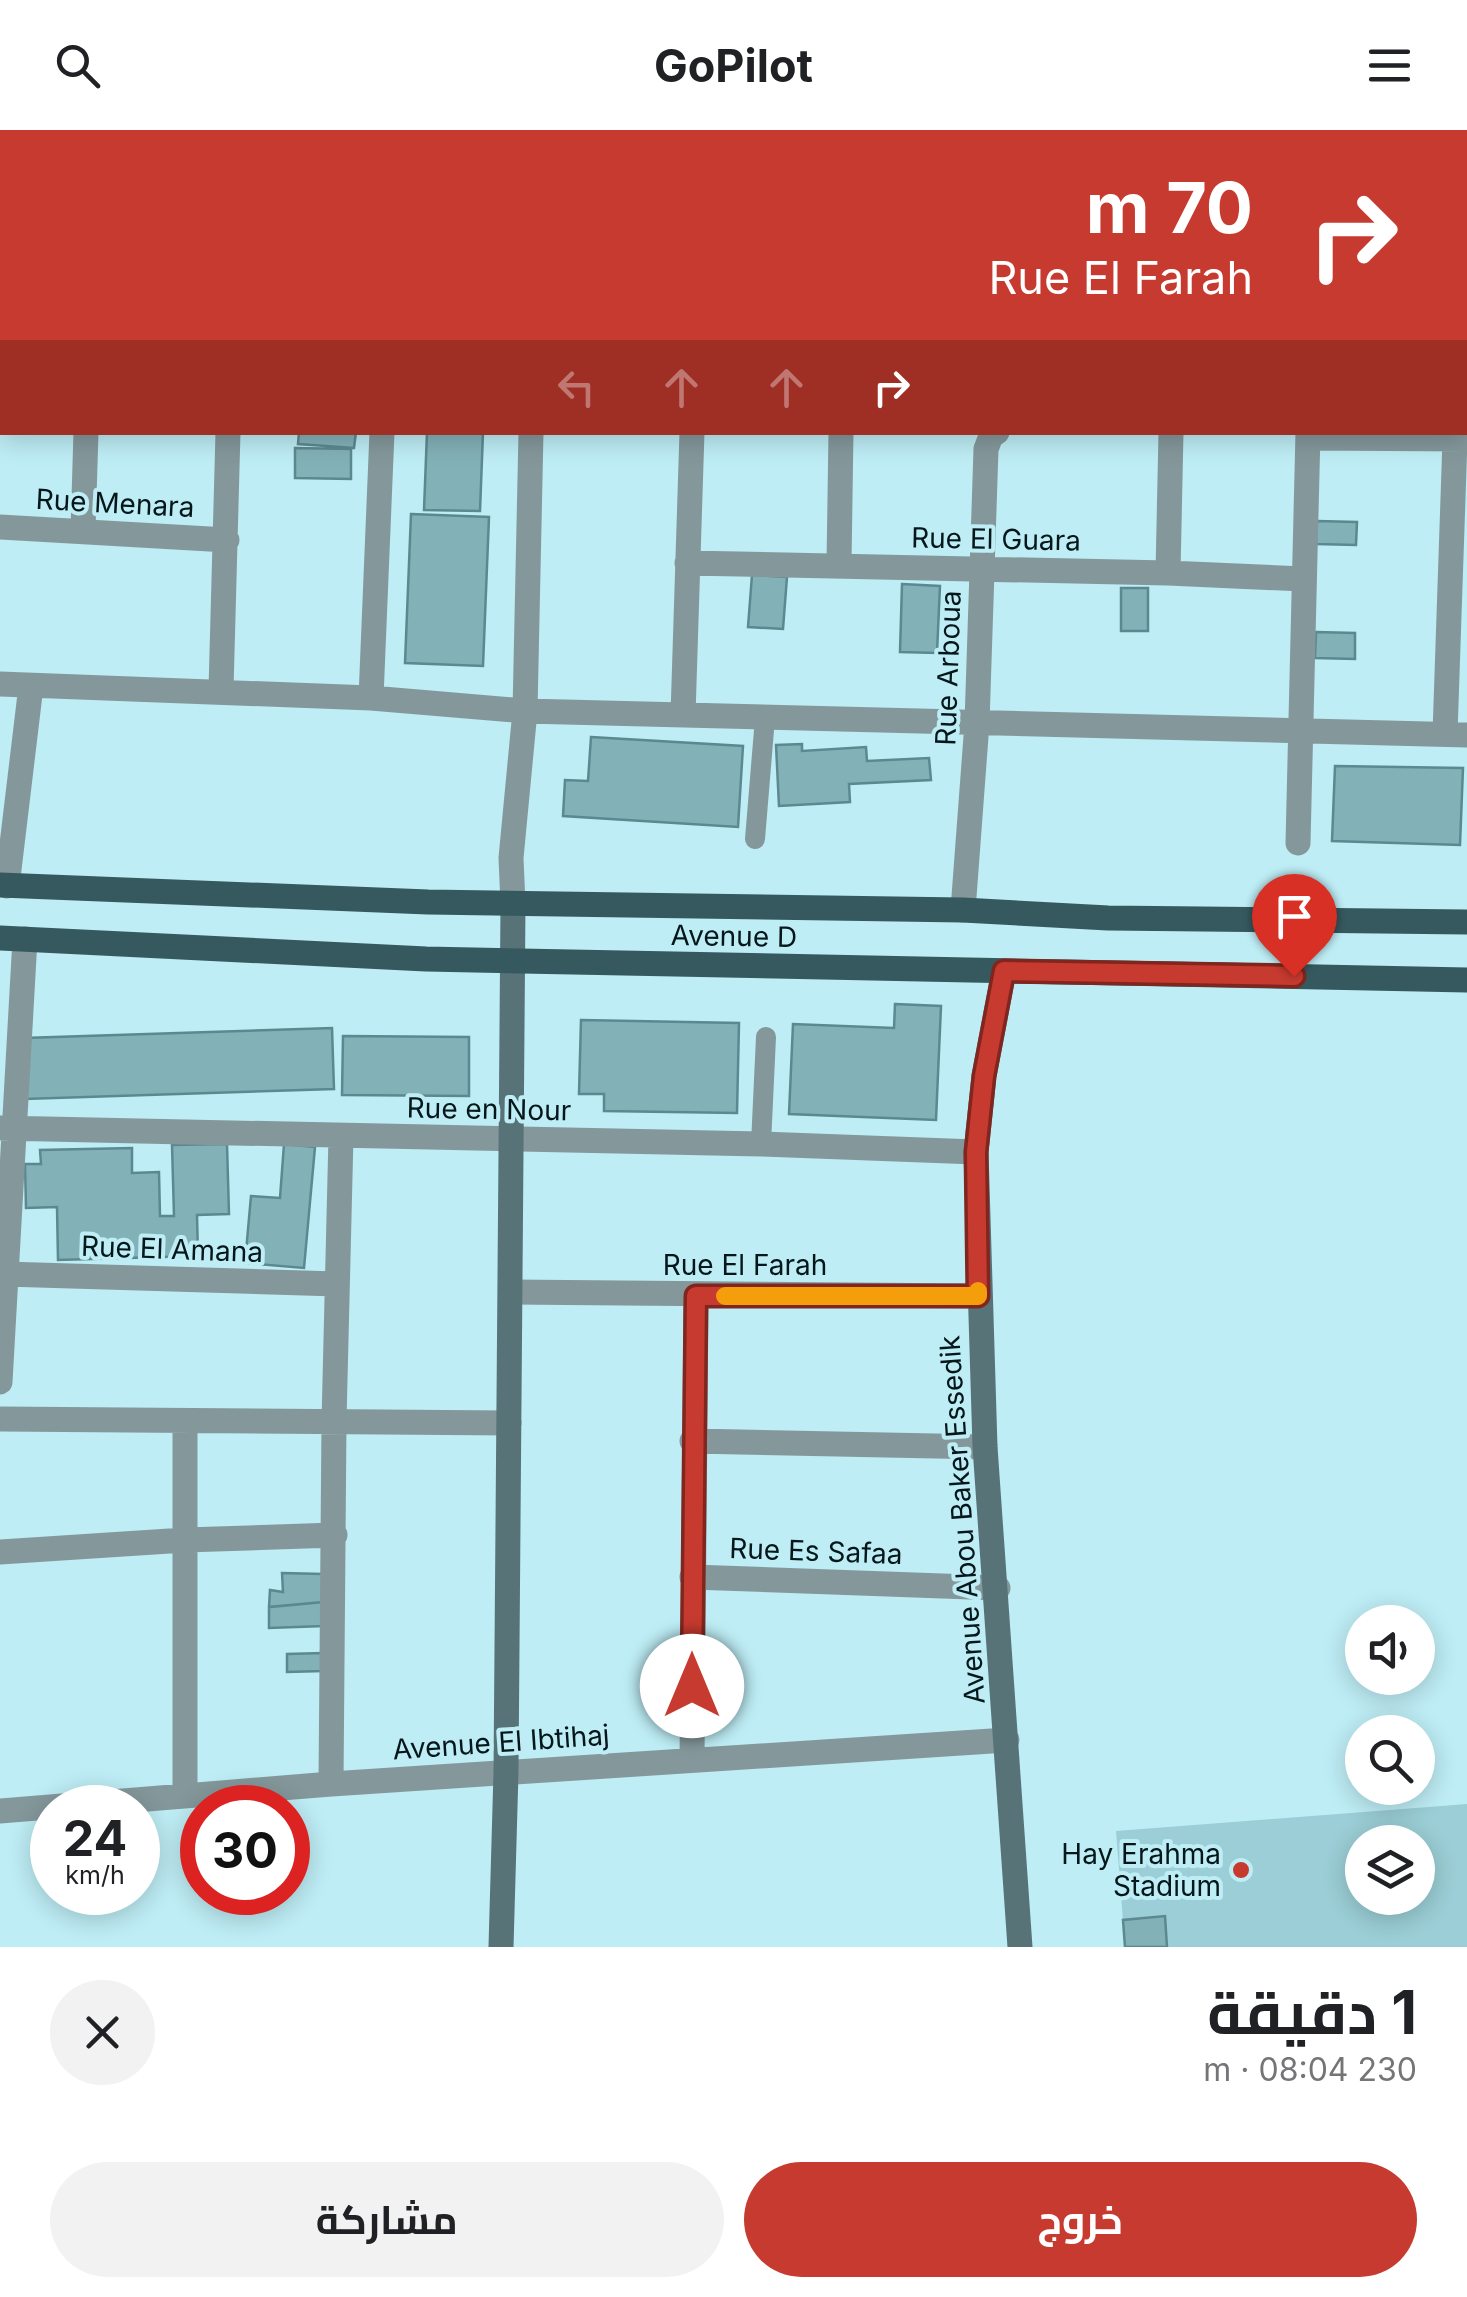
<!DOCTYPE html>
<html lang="ar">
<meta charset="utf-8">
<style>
:root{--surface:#fff;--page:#f2f2f2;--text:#202124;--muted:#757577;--accent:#c73a2f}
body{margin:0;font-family:Inter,Cairo,sans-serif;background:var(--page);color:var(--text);direction:rtl;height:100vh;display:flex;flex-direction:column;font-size:38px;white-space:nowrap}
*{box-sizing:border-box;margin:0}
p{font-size:32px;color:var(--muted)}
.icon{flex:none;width:55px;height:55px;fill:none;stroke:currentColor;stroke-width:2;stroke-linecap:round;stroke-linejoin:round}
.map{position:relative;height:1817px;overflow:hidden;direction:ltr}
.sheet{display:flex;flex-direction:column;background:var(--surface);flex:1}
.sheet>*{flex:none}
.guide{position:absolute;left:0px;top:0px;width:1468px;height:305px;box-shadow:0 5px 25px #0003;direction:rtl;background:#c73a2f;color:#fff;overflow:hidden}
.fabs{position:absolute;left:1345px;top:1475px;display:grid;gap:20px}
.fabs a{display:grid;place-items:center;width:90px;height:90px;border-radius:50%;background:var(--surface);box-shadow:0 5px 25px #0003;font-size:50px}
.speed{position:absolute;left:30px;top:1655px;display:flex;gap:20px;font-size:50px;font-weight:700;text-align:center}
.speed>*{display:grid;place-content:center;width:130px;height:130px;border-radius:50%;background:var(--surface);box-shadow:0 5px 25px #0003;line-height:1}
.speed small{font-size:25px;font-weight:400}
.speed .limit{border:15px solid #d22;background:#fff;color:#111}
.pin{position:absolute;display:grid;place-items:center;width:85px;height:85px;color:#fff;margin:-102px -42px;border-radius:50% 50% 50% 0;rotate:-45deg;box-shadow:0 0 10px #0007}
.pin .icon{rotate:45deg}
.me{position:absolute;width:110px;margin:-55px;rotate:0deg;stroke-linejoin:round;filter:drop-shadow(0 0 8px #0008)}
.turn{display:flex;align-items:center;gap:35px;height:210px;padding:0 50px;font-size:45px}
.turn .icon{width:130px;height:130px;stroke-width:2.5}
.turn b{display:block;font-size:70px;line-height:85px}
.lanes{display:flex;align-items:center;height:95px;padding:0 50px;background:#0003;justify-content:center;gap:50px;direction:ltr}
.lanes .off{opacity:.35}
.round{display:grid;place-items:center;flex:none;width:105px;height:105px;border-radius:52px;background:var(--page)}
.head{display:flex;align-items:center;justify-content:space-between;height:170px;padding:0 50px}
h1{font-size:60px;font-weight:700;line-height:75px}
.button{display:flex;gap:20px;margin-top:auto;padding:20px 50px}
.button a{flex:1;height:115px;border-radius:60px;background:var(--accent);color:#fff;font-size:40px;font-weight:700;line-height:115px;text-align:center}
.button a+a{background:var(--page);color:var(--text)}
header{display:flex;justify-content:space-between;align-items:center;height:130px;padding:0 50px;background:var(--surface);font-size:45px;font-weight:700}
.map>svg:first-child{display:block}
</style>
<header><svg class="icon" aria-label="menu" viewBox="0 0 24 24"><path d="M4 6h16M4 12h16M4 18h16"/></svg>GoPilot<svg class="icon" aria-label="search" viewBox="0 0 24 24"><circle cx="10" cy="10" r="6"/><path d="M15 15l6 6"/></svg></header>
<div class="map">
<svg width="1467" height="1817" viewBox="0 0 1467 1817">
<rect width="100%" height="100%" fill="#beedf5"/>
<!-- green -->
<path fill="#9bced6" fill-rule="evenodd" d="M1467,1674V1817H1125L1116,1701ZM1362,1712H1418V1768H1362Z"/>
<!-- building -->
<path fill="#83b1b8" stroke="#5c8990" stroke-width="2.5" d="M299,302H356L354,318L298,314Z
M427,302H483L480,381L424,380Z
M295,318L351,319V349L295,348Z
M411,384L489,387L483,536L405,533Z
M1317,391L1357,392L1356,415L1316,414Z
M752,445L787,447L783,499L748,497Z
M902,454L940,456L937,523L900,522Z
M1121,458H1148V501H1121Z
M1316,502L1355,503V529L1315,528Z
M591,607L743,616L738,697L563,686L565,650L588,651Z
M802,614V621L866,617L867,631L929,628L931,650L849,654L850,672L779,676L776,615Z
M1335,636L1463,638L1460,715L1332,711Z
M895,874L941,876L936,990L789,984L793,894L894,898Z
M581,890L739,893L737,983L604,981V964H579Z
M332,898L334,959L25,969L24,908Z
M343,906L469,907V966L342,965Z
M227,1014L229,1084L197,1085L198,1126L58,1130L57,1077L26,1078L25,1034H41L40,1020L132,1018V1043L159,1042L160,1086H174L172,1015Z
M284,1014L315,1017L304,1138L245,1133L251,1066L280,1068Z
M282,1443L323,1444V1472L269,1477L270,1460L283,1462Z
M323,1472L324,1496L269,1498V1477Z
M323,1523V1541L287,1542V1524Z
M1165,1786L1167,1817H1125L1123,1790Z"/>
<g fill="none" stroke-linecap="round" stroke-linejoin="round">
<!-- lane -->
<path stroke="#84989b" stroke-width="20" d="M755,709L765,588
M761,1014L766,907"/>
<!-- street -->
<path stroke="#84989b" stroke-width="25" d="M919,0L1007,2
M238,2V0
M394,2V0
M539,2V0
M705,2V0
M851,2V0
M1155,2L1156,0
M1462,2V0
M0,108H2
M1465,166H1467
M1308,308L1467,309
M0,397L227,410
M83,400L86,302
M687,433L1168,443L1303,449
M839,434L841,302
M1168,443L1171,302
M0,554L371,568L525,581L1467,605
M221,560L228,302
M371,568L382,302
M683,585L692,302
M1445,604L1455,309
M1298,713L1308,302
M7,756L31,556
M513,774L511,728L525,581L531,302
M963,780L977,593L986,319L991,306L997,302
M0,998L761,1014L976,1022
M4,1144L337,1154
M511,1162L978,1166
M0,1252L25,809
M0,1289L509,1293
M185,1292V1665
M692,1311L985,1317
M0,1422L185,1410L335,1405
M692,1447L998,1458
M692,1630L696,1166
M331,1654L334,1291L341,1006
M0,1681L331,1654L1007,1610"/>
<!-- secondary -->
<path stroke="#577378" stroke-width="25" d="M1004,841L984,946L976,1022L985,1317L1020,1817
M501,1817L506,1642L513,774"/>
<!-- primary -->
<path stroke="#36595f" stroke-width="25" d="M0,755L428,772L963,780L1108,788L1467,792
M0,808L426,829L1467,850"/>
</g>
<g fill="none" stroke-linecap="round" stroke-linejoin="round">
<defs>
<path id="route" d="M692,1556L696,1166H978L976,1022L984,946L1004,841L1294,846"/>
</defs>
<!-- route casing -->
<use href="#route" stroke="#81261f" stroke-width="25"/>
<!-- route -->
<use href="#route" stroke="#c73a2f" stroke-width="18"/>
<!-- slow -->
<path stroke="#f59e0b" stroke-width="18" d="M725,1166H978V1161"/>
</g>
<!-- markers -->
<circle fill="#c73a2f" stroke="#beedf5" stroke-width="4" cx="1241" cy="1740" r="10"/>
<g text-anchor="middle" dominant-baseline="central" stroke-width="8" stroke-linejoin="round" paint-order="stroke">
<!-- street labels -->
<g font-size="28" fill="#05171a" stroke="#beedf5">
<text transform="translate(115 373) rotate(3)">Rue Menara</text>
<text transform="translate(996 409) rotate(1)">Rue El Guara</text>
<text transform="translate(948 538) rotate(-88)">Rue Arboua</text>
<text transform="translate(734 806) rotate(1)">Avenue D</text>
<text transform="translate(489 979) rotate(1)">Rue en Nour</text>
<text transform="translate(172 1119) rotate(2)">Rue El Amana</text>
<text x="745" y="1135">Rue El Farah</text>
<text transform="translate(962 1390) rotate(-94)">Avenue Abou Baker Essedik</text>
<text transform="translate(816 1421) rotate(2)">Rue Es Safaa</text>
<text transform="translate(501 1612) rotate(-4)">Avenue El Ibtihaj</text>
</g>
<!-- poi labels -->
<g font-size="28" fill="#05171a" stroke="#beedf5" text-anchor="end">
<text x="1221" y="1724">Hay Erahma<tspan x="1221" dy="32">Stadium</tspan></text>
</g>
</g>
</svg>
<div class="fabs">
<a><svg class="icon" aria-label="sound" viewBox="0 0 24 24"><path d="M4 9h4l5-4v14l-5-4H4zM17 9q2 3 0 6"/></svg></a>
<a><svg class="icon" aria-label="search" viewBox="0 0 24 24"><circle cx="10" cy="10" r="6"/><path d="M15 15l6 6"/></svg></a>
<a><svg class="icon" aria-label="layers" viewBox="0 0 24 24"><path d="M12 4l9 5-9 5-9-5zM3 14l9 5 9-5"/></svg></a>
</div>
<div class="speed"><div>24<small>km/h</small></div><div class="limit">30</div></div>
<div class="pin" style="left:1294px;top:846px;background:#d93025"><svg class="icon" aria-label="arrive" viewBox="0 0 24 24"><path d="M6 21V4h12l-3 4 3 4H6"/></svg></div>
<svg class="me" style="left:692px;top:1556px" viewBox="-20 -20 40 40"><circle r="19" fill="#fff"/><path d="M0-13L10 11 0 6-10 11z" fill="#c73a2f"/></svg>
<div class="guide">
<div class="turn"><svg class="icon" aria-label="right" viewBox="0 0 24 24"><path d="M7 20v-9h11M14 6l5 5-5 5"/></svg><div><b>70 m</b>Rue El Farah</div></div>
<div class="lanes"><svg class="icon off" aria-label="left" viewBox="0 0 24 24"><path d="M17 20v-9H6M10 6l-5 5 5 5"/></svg><svg class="icon off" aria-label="ahead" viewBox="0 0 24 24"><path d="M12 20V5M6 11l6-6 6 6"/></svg><svg class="icon off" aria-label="ahead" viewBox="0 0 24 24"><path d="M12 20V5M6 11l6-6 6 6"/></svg><svg class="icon" aria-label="right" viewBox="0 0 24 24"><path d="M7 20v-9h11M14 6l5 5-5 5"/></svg></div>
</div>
</div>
<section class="sheet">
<div class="head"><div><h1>1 دقيقة</h1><p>230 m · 08:04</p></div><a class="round"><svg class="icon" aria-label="close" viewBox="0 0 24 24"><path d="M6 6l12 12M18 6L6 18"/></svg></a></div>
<div class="button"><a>خروج</a><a>مشاركة</a></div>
</section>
